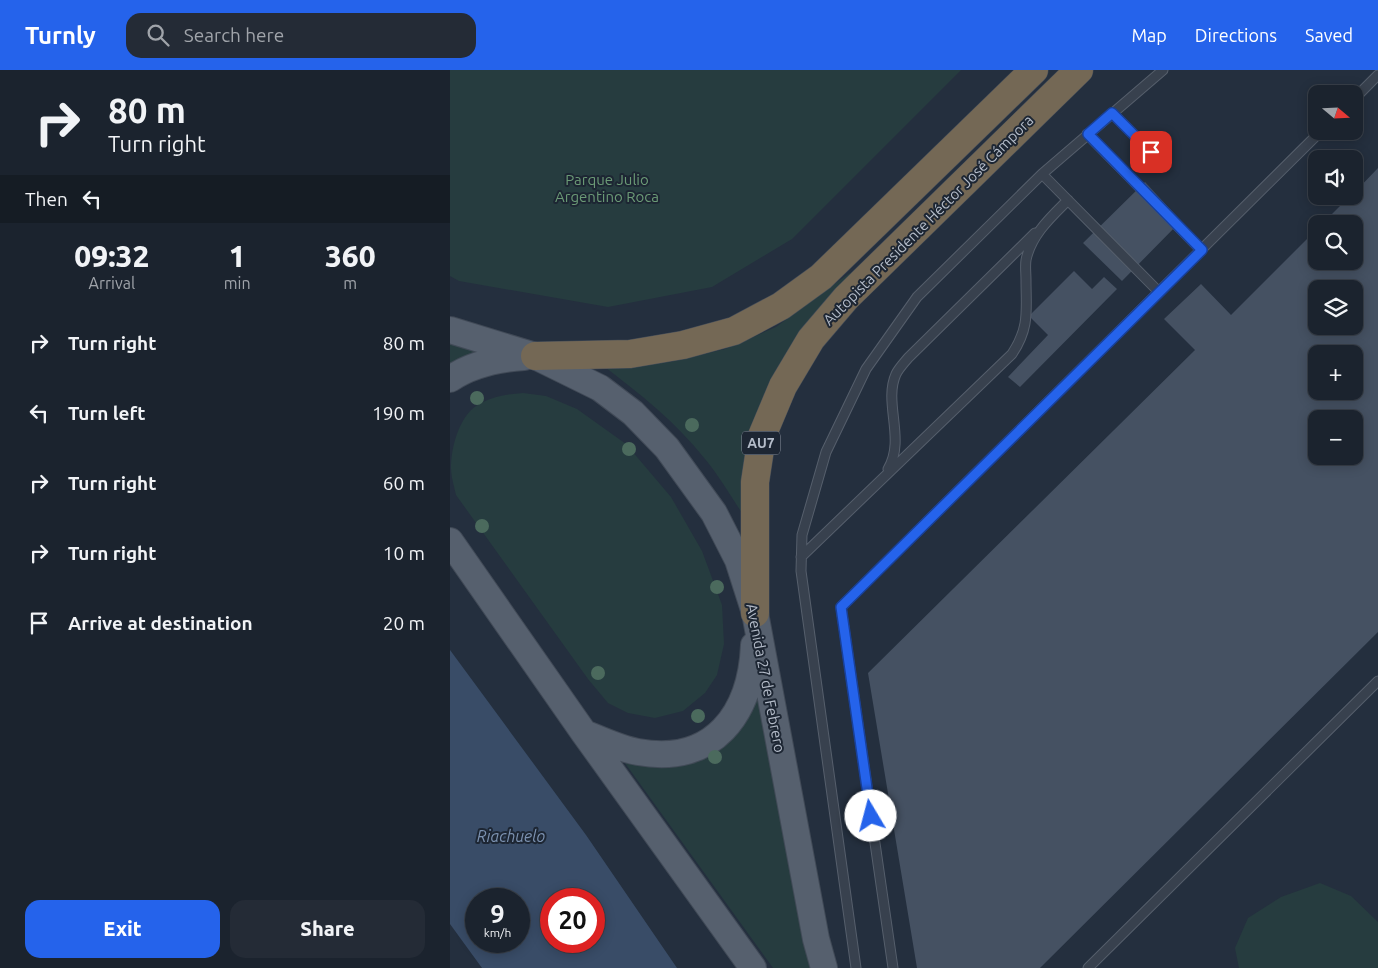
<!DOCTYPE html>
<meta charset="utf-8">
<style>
:root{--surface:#1b232e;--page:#242b36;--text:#f1f3f6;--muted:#a0a4aa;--line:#39404a;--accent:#2563eb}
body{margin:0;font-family:Ubuntu,sans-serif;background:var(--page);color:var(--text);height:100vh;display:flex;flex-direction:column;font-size:19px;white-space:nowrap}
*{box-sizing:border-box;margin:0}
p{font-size:16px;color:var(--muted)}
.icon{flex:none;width:28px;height:28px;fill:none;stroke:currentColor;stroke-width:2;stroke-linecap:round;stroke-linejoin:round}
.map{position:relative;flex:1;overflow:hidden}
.side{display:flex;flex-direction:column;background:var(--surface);width:450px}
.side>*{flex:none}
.guide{background:#1b232e;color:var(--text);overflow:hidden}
.needle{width:32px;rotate:109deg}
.fabs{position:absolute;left:858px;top:15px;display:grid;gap:10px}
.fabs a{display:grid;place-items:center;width:55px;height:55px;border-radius:10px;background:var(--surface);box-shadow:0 2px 12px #0003,0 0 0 1px var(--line);font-size:25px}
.speed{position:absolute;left:15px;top:818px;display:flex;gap:10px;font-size:25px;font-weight:700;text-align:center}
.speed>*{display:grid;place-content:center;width:65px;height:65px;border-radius:50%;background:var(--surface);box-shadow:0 2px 12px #0003,0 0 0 1px var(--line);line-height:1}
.speed small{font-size:12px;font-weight:400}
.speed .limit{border:8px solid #d22;background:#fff;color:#111}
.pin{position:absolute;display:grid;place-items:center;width:42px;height:42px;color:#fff;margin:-21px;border-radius:10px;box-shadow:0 2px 8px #0006}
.me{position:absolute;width:55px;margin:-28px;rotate:352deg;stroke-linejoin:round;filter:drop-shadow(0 0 4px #0008)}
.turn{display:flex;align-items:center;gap:18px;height:105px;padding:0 25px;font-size:22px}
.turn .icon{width:65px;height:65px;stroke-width:2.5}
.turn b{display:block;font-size:35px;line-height:42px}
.then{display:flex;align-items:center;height:48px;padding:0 25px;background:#0003;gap:10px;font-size:19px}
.eta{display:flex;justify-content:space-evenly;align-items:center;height:85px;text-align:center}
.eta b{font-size:30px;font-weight:800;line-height:35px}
.action{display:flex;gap:10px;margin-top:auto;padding:10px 25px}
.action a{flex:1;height:58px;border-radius:15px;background:var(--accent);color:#fff;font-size:20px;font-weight:800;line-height:58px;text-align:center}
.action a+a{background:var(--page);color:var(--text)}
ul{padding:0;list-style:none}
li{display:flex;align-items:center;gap:15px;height:70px;padding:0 25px}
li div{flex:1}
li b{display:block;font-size:19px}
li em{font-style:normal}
header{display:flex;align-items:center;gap:30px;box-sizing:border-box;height:70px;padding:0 25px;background:var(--accent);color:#fff}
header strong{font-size:24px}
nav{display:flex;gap:28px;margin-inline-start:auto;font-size:18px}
.search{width:350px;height:45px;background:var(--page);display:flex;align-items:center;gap:12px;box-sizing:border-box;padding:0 18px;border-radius:15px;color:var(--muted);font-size:19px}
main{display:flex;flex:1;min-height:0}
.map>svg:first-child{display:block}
</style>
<header>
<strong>Turnly</strong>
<div class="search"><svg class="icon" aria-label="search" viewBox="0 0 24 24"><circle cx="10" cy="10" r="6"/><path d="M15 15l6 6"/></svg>Search here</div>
<nav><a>Map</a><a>Directions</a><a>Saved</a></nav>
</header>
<main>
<section class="side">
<div class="guide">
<div class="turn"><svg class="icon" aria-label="right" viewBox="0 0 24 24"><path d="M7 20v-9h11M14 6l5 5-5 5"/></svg><div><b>80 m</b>Turn right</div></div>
<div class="then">Then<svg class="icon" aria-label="left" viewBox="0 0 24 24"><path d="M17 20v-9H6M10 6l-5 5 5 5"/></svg></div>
</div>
<div class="eta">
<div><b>09:32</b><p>Arrival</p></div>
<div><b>1</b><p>min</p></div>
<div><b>360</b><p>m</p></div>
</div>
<ul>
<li><svg class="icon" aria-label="right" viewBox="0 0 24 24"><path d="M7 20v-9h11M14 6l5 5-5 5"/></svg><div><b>Turn right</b></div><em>80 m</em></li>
<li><svg class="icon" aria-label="left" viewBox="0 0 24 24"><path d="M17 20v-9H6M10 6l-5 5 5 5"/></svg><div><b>Turn left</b></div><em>190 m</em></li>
<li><svg class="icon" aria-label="right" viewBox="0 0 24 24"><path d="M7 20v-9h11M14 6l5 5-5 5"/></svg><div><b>Turn right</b></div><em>60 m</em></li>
<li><svg class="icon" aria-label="right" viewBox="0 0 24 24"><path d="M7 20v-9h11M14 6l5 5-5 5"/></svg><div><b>Turn right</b></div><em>10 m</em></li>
<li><svg class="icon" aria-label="arrive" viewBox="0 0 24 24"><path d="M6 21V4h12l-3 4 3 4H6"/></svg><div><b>Arrive at destination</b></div><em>20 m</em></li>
</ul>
<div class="action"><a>Exit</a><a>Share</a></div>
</section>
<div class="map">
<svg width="928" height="898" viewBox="0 0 928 898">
<rect width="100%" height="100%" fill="#242f3e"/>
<!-- green -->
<path fill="#263c3f" d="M0,0H511L342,169L262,217L158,237L9,211L0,206Z
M401,202L388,220L292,443C280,425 269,406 255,389C226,352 189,323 151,294L220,292L275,279L326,257Z
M0,271L40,283L0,300Z
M73,323L96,326L127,339L176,374L221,427L252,481L272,535L274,574L267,605L255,623L233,641L205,648L178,643L158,633L138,609L6,425C4,416 1,406 1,398C1,376 10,343 31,333C45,326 58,324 73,323Z
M309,602L365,898H323L167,682L250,683Z
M870,813L901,826L928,852V898H789L785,878L798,848L831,827Z"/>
<!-- water -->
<path fill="#394c67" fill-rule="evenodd" d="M0,580L136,765L227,898H32L0,854ZM26,829H69V871H26ZM101,829H144V871H101Z"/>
<!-- building -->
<path fill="#455162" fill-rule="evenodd" d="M928,98V562L590,898H467L418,603L745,280L714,249L751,214L781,245L866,160V191H904V154H872L900,126H904V123ZM866,219H904V256H866ZM866,284H904V321H866ZM866,349H904V386H866Z
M695,112L731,151L672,211L633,173Z
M624,201L642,219L654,207L667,219L570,317L558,307L598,265L579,246Z"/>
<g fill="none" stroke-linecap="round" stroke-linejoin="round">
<defs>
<path id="service" d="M904,29L928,5
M662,43L701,82
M637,64L751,180
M592,104L709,222
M438,399C456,369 433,333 446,304C449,298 454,293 458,288L585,163
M351,487L562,284C580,257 576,240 576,210C576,203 575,196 576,190C581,165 601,147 618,130
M406,898L351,501L352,465L376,382L416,299L467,227L592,104L713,0
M443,898L391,537L871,61
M638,898L928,611"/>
<path id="primary" d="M0,260L85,286L150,318L183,343L217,378L264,443L288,490L305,543L366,869L374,898
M0,309C22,294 47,289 74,287
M0,471L134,663L303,898
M134,663C152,670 170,679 188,682C264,696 301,643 304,575"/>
<path id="motorway" d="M85,286L180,284L233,275L284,261L331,236L371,207L584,0
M305,543V412L312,366L333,316L361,269L396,228L629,0"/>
</defs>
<!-- service casing -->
<use href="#service" stroke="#565f6c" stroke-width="11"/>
<!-- primary casing -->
<use href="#primary" stroke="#414a57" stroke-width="28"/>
<!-- motorway casing -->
<use href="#motorway" stroke="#434c59" stroke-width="29"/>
<!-- service -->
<use href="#service" stroke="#38414e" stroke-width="9"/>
<!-- primary -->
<use href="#primary" stroke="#56606e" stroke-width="26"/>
<!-- motorway -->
<use href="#motorway" stroke="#746855" stroke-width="28"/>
</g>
<!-- trees -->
<g fill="#4b6a5d">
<circle cx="27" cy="328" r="7"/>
<circle cx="242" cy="355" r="7"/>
<circle cx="179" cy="379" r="7"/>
<circle cx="32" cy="456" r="7"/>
<circle cx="267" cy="517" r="7"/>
<circle cx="148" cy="603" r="7"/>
<circle cx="248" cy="646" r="7"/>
<circle cx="265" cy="687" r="7"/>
</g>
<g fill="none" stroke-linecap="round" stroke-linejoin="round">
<defs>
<path id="route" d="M421,746L391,537L752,180L638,64L662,43L701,82"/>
</defs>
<!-- route casing -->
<use href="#route" stroke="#184099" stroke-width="12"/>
<!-- route -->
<use href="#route" stroke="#2563eb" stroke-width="9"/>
</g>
<g text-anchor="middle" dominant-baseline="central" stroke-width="4" stroke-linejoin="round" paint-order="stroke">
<!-- shield labels -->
<rect fill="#1d2633" stroke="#878f9c" stroke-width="1" x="292" y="361.5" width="38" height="23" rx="4"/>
<g font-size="14" font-weight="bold" fill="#b4bcc9">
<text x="311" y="373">AU7</text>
</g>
<!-- park labels -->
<g font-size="15" fill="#6b9a76" stroke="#1d2633">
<text x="157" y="109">Parque Julio<tspan x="157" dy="17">Argentino Roca</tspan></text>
</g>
<!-- street labels -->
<g font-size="15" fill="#b4bcc9" stroke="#1d2633">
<text transform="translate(478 150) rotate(-45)">Autopista Presidente Héctor José Cámpora</text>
<text transform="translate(316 608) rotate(79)">Avenida 27 de Febrero</text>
</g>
<!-- water labels -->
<g font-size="16" font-style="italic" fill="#7c92b1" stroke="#1d2633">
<text x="61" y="766">Riachuelo</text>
</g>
</g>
</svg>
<div class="fabs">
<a><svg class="needle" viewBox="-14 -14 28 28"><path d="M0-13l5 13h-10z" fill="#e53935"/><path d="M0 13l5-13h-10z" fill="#a0a4aa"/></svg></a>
<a><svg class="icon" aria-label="sound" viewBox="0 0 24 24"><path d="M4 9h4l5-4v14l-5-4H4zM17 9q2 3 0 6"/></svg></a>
<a><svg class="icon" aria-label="search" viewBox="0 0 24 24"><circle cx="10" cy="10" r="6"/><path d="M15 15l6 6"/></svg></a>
<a><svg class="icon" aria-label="layers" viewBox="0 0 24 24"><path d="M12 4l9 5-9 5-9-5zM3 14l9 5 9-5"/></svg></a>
<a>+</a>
<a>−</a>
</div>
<div class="speed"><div>9<small>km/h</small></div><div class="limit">20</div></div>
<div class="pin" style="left:701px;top:82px;background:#d93025"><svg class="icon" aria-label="arrive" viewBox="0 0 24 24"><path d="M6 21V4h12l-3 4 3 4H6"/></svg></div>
<svg class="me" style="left:421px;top:746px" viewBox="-20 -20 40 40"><circle r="19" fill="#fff"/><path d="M0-13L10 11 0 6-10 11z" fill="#2563eb"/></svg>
</div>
</main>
